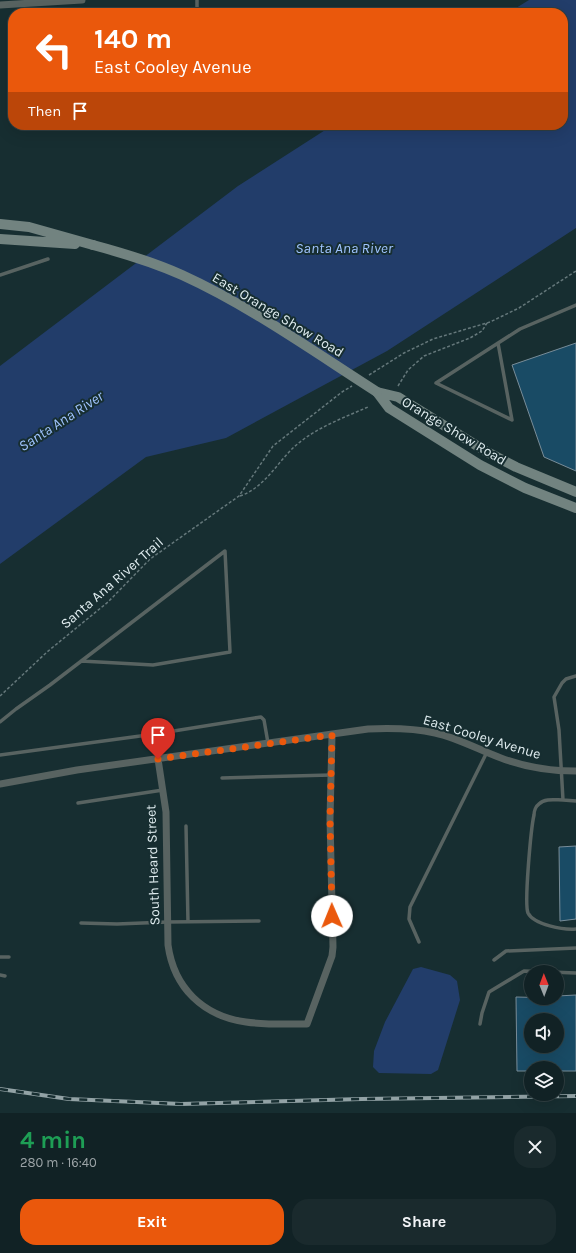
<!DOCTYPE html>
<meta charset="utf-8">
<style>
:root{--surface:#112225;--page:#1a2a2d;--text:#f1f3f6;--muted:#9ca4a7;--line:#303f42;--accent:#ea580c}
body{margin:0;font-family:Karla,sans-serif;background:var(--page);color:var(--text);height:100vh;display:flex;flex-direction:column;font-size:15px;white-space:nowrap}
*{box-sizing:border-box;margin:0}
p{font-size:13px;color:var(--muted)}
.icon{flex:none;width:22px;height:22px;fill:none;stroke:currentColor;stroke-width:2;stroke-linecap:round;stroke-linejoin:round}
.map{position:relative;height:1113px;overflow:hidden}
.panel{display:flex;flex-direction:column;background:var(--surface);flex:1}
.panel>*{flex:none}
.hud{position:absolute;left:8px;top:8px;width:560px;height:122px;border-radius:16px;box-shadow:0 4px 16px #0002,0 0 0 1px var(--line);background:#ea580c;color:#fff;overflow:hidden}
.needle{width:26px;rotate:359deg}
.controls{position:absolute;left:524px;top:965px;display:grid;gap:8px}
.controls a{display:grid;place-items:center;width:40px;height:40px;border-radius:50%;background:var(--surface);box-shadow:0 4px 16px #0002,0 0 0 1px var(--line);font-size:20px}
.pin{position:absolute;display:grid;place-items:center;width:34px;height:34px;color:#fff;margin:-41px -17px;border-radius:50% 50% 50% 0;rotate:-45deg;box-shadow:0 0 4px #0007}
.pin .icon{rotate:45deg}
.me{position:absolute;width:44px;margin:-22px;rotate:359deg;stroke-linejoin:round;filter:drop-shadow(0 0 3px #0008)}
.turn{display:flex;align-items:center;gap:14px;height:84px;padding:0 20px;font-size:18px}
.turn .icon{width:52px;height:52px;stroke-width:2.5}
.turn b{display:block;font-size:28px;line-height:34px}
.then{display:flex;align-items:center;height:38px;padding:0 20px;background:#0003;gap:8px;font-size:15px}
.round{display:grid;place-items:center;flex:none;width:42px;height:42px;border-radius:16px;background:var(--page)}
.overview{display:flex;align-items:center;justify-content:space-between;height:68px;padding:0 20px}
h1{font-size:24px;font-weight:700;line-height:30px;color:#1e9e55}
.action{display:flex;gap:8px;margin-top:auto;padding:8px 20px}
.action a{flex:1;height:46px;border-radius:16px;background:var(--accent);color:#fff;font-size:16px;font-weight:700;line-height:46px;text-align:center}
.action a+a{background:var(--page);color:var(--text)}
.map>svg:first-child{display:block}
</style>
<div class="map">
<svg width="576" height="1113" viewBox="0 0 576 1113">
<rect width="100%" height="100%" fill="#172e31"/>
<!-- water -->
<path fill="#223d6a" d="M529,0H576V228L387,351L226,438L146,457L0,564V366L238,186L333,125H563V13H508Z
M421,967L450,975L457,981L460,1000L438,1070L431,1074L379,1073L373,1067L374,1051L385,1022L413,969Z"/>
<!-- building -->
<path fill="#194b65" stroke="#798d99" fill-rule="evenodd" d="M576,343V471L544,457L512,365Z
M576,846V919L560,921L559,847Z
M576,995V1071H557V1068H531V1071H517L516,997L557,998V996ZM531,1020H557V1046H531Z"/>
<g fill="none" stroke-linecap="round" stroke-linejoin="round">
<!-- path -->
<path stroke="#65787b" stroke-width="1.5" stroke-dasharray="3 2" stroke-linecap="butt" d="M369,375L404,353L433,339L490,322L519,308L576,271
M398,386L408,370L424,356L470,338L482,331L487,323
M240,496C264,488 277,463 294,447C315,428 343,418 368,407
M0,696L47,652L108,602L150,559L239,496L273,446L342,392L352,386"/>
<!-- lane -->
<path stroke="#586361" stroke-width="3.5" d="M197,0V13
M0,275L48,259
M498,343L512,420L436,383L520,329L576,305
M576,676L566,679L562,683L554,697L559,730L563,800L576,801
M0,722L16,709L50,685L225,551L230,652L153,665L81,661
M155,734L158,759
M0,755L155,734L261,717L264,720L268,743
M222,778L331,775
M563,800C555,800 545,798 539,804C536,806 534,811 534,815C531,828 524,904 528,913C534,925 564,930 576,929
M78,803L163,790
M186,826L188,922
M81,923L117,924L168,922L259,921
M419,942L409,919L410,907L487,752
M0,957H9
M494,960L506,951L576,948
M0,975L5,976
M480,1024L482,1013L489,992L524,971L576,973"/>
<!-- street -->
<path stroke="#586361" stroke-width="7" d="M0,5L82,0
M158,759L166,812L168,945C174,988 203,1016 246,1022C266,1025 287,1024 307,1024L332,956L333,947L330,819L332,735
M0,784L77,770L368,729C391,728 413,728 435,733C458,738 479,750 501,758C525,767 550,771 576,771"/>
<!-- secondary -->
<path stroke="#728380" stroke-width="10" d="M0,224L29,227L93,245
M0,239L75,244
M377,392L389,408L480,465L525,488L576,508
M377,392L398,397L487,452L516,467L576,492"/>
<defs>
<path id="rail" d="M0,1089L69,1099L181,1104L362,1099L576,1096"/>
</defs>
<!-- rail casing -->
<use href="#rail" stroke="#92a2a5" stroke-width="4"/>
<!-- rail -->
<use href="#rail" stroke="#172e31" stroke-width="2.5" stroke-dasharray="8" stroke-linecap="butt"/>
<!-- secondary-bridge -->
<path stroke="#728380" stroke-width="10" d="M93,245C123,253 153,262 182,275C250,306 313,351 377,392"/>
</g>
<g fill="none" stroke-linecap="round" stroke-linejoin="round">
<!-- route -->
<path stroke="#ea580c" stroke-width="7" stroke-dasharray="0 12.6" d="M158,759L332,735L330,819L332,916"/>
</g>
<g text-anchor="middle" dominant-baseline="central" stroke-width="4" stroke-linejoin="round" paint-order="stroke">
<!-- street labels -->
<g font-size="14" fill="#e0edf0" stroke="#172e31">
<text transform="translate(278 315) rotate(31)">East Orange Show Road</text>
<text transform="translate(454 431) rotate(31)">Orange Show Road</text>
<text transform="translate(112 583) rotate(-41)">Santa Ana River Trail</text>
<text transform="translate(482 737) rotate(17)">East Cooley Avenue</text>
<text transform="translate(153 865) rotate(-92)">South Heard Street</text>
</g>
<!-- water labels -->
<g font-size="15" font-style="italic" fill="#9fc3fe" stroke="#172e31">
<text x="344" y="248">Santa Ana River</text>
<text transform="translate(61 421) rotate(-33)">Santa Ana River</text>
</g>
</g>
</svg>
<div class="controls">
<a><svg class="needle" viewBox="-14 -14 28 28"><path d="M0-13l5 13h-10z" fill="#e53935"/><path d="M0 13l5-13h-10z" fill="#9ca4a7"/></svg></a>
<a><svg class="icon" aria-label="sound" viewBox="0 0 24 24"><path d="M4 9h4l5-4v14l-5-4H4zM17 9q2 3 0 6"/></svg></a>
<a><svg class="icon" aria-label="layers" viewBox="0 0 24 24"><path d="M12 4l9 5-9 5-9-5zM3 14l9 5 9-5"/></svg></a>
</div>
<div class="pin" style="left:158px;top:759px;background:#d93025"><svg class="icon" aria-label="arrive" viewBox="0 0 24 24"><path d="M6 21V4h12l-3 4 3 4H6"/></svg></div>
<svg class="me" style="left:332px;top:916px" viewBox="-20 -20 40 40"><circle r="19" fill="#fff"/><path d="M0-13L10 11 0 6-10 11z" fill="#ea580c"/></svg>
<div class="hud">
<div class="turn"><svg class="icon" aria-label="left" viewBox="0 0 24 24"><path d="M17 20v-9H6M10 6l-5 5 5 5"/></svg><div><b>140 m</b>East Cooley Avenue</div></div>
<div class="then">Then<svg class="icon" aria-label="arrive" viewBox="0 0 24 24"><path d="M6 21V4h12l-3 4 3 4H6"/></svg></div>
</div>
</div>
<section class="panel">
<div class="overview"><div><h1>4 min</h1><p>280 m · 16:40</p></div><a class="round"><svg class="icon" aria-label="close" viewBox="0 0 24 24"><path d="M6 6l12 12M18 6L6 18"/></svg></a></div>
<div class="action"><a>Exit</a><a>Share</a></div>
</section>
